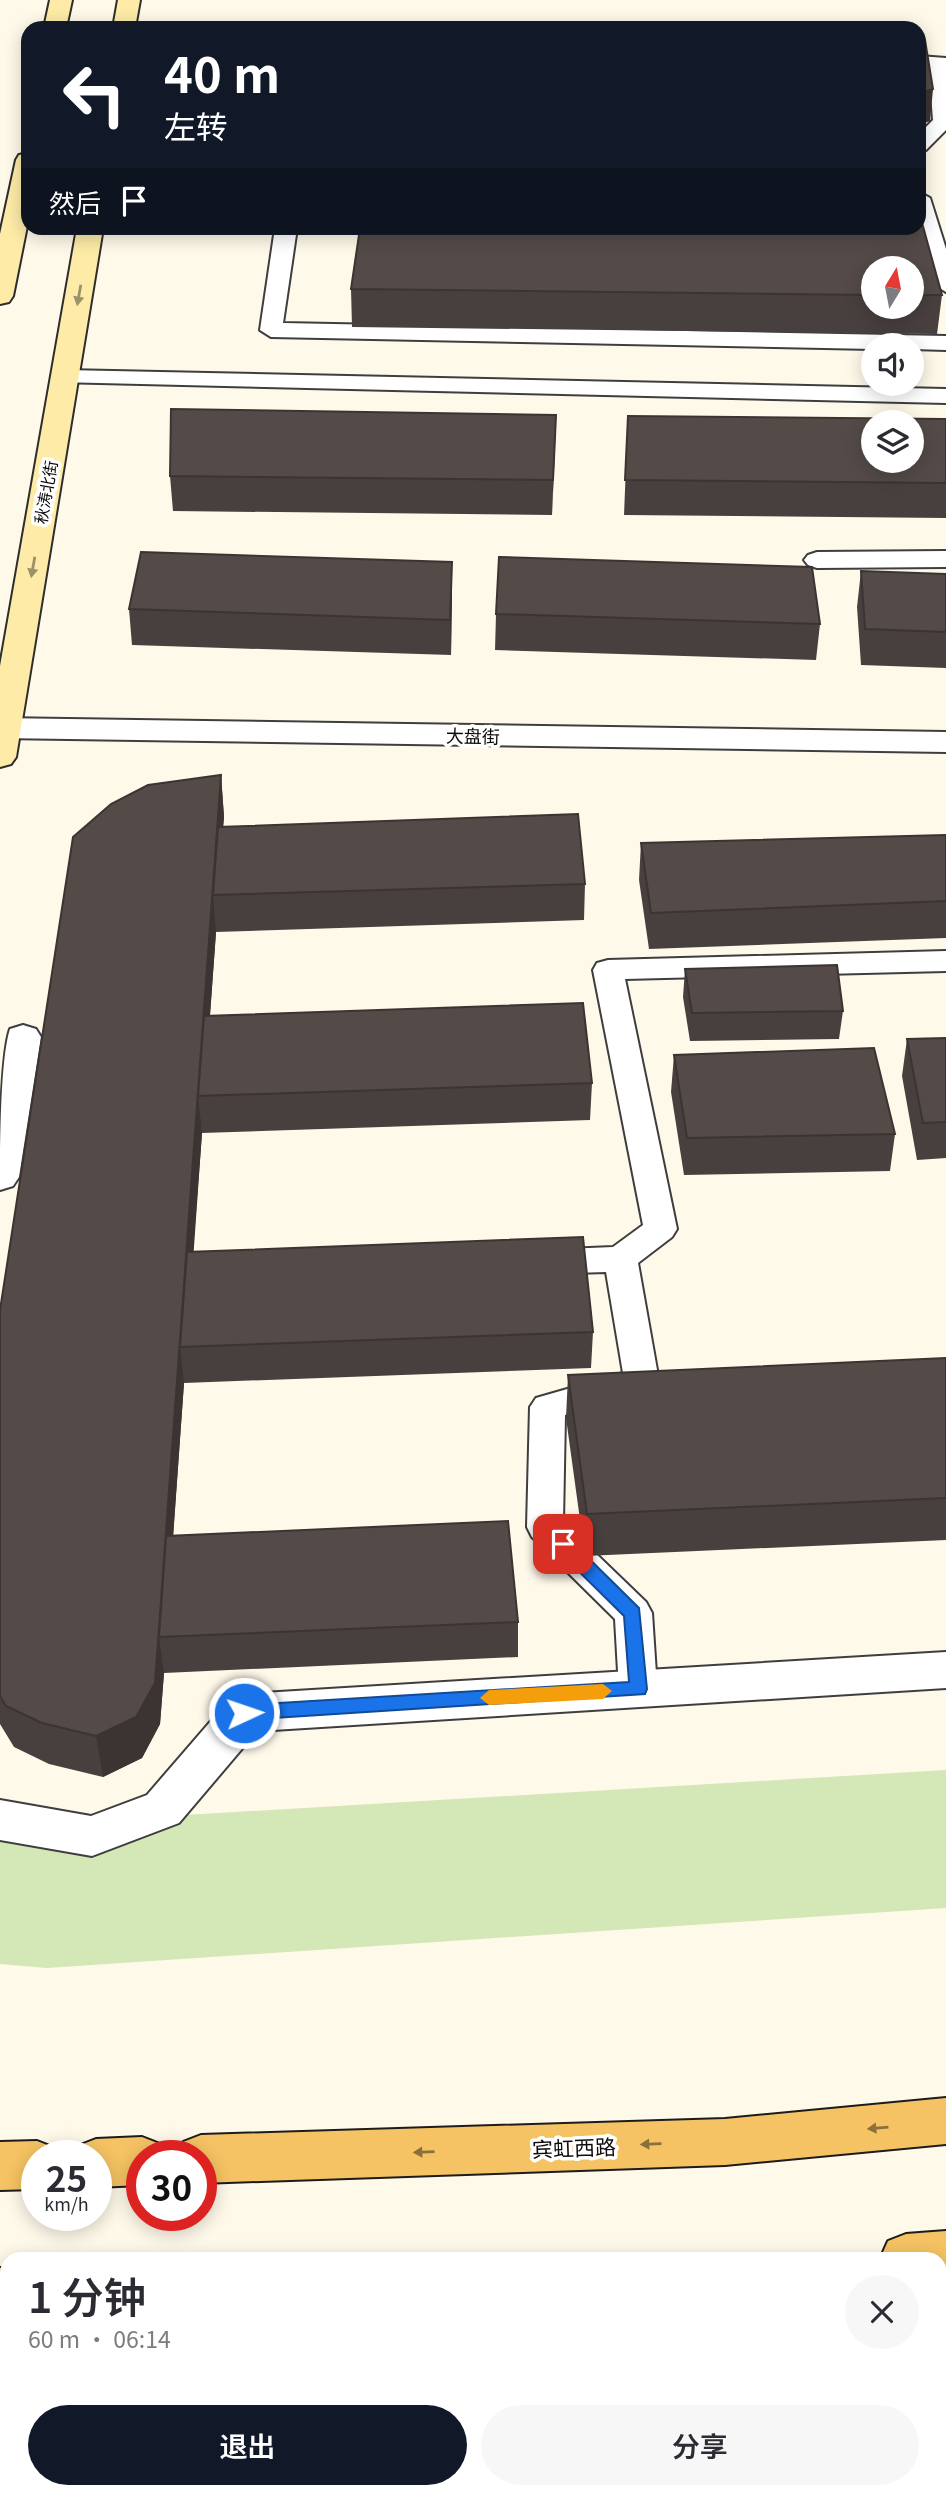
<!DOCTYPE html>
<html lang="zh">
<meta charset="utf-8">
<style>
:root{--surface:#fff;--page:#f7f7f7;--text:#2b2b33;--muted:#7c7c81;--accent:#111827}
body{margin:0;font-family:Georgia,"Noto Sans SC",serif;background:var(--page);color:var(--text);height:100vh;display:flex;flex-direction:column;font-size:26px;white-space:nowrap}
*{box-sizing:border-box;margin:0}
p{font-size:23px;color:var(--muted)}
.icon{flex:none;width:38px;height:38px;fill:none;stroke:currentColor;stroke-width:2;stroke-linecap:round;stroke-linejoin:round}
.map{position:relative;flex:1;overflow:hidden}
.drawer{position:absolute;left:0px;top:2252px;width:947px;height:247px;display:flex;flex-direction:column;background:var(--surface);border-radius:21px 21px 0 0;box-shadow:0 4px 18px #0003}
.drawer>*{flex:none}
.top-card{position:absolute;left:21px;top:21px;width:905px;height:214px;border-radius:21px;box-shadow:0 4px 18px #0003;background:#111827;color:#fff;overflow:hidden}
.needle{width:46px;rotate:10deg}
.tools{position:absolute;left:861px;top:256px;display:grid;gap:14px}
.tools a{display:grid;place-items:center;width:63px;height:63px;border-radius:50%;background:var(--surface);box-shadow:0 4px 18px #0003;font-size:35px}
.speed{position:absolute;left:21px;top:2140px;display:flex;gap:14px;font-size:35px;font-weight:700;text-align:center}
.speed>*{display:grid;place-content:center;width:91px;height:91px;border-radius:50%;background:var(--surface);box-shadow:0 4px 18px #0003;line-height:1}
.speed small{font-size:18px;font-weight:400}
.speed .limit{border:10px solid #d22;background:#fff;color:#111}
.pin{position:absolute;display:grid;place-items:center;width:60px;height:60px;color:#fff;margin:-30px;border-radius:14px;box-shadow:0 4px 10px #0006}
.me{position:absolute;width:77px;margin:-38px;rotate:87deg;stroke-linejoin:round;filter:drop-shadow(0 0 5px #0008)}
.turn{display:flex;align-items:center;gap:24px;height:147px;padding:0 28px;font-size:32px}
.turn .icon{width:91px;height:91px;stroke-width:2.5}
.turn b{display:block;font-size:49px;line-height:60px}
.then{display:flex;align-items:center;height:66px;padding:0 28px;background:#0003;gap:14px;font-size:26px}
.round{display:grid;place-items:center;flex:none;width:74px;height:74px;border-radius:37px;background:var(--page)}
.headline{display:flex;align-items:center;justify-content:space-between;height:119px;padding:0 28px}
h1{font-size:42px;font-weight:600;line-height:52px}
.primary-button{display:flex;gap:14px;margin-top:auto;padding:14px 28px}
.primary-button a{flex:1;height:80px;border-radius:42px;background:var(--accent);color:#fff;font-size:28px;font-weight:600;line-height:80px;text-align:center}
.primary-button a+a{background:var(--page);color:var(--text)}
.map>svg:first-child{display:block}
</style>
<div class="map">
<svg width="946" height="2498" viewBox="0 0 946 2498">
<rect width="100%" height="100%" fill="#fff9ea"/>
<!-- green -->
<path fill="#d4e7b6" d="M946,1770V1908L47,1968L0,1964V1826Z"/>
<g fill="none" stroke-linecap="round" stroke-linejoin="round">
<defs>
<path id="lane" d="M919,56L946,58V130L926,150L919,152V134L933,120L929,68H919Z
M919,192L930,198L946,249V292L935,285L917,228Z
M275,228H297L283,323L946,336V350L912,349V345H873V349L271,337L260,330Z
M65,370L946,389V403L57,382L53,377L57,372Z
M946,551V567L817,568L808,565L804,560L808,555L817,552Z
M946,951V971L625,979L677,1229L672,1237L638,1263L659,1381L654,1390L565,1415L563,1522L646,1602L652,1613L657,1689L652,1700L638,1705L624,1700L619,1689L615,1619L532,1537L527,1527L530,1407L536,1398L623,1373L606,1272L541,1274L529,1271L524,1262L529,1253L541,1250L613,1247L643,1225L593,970L597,963L608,960Z
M940,2433H946V2479H940Z
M0,2444H7V2490H0Z"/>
<path id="street" d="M0,718L946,732V752L0,738Z
M23,1025L36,1029L41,1037L19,1177L13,1186L0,1190C0,1152 0,1059 10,1029Z
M946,1652V1688L257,1731L179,1823L92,1856L0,1840V1800L91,1816L147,1795L229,1700L245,1694Z"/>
<path id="secondary" d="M50,0H72L66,28H44Z
M118,0H140L135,28H113Z
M28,153V221L13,296L9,302L0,304V234L16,160L19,155Z
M77,228H103L16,757L11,764L0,767V666Z"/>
<path id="primary" d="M946,2098V2144L725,2165L201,2183V2156H177L183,2142L201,2135L725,2119Z
M142,2137L160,2144L165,2156H142V2185L96,2187V2156H74L78,2146L96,2139Z
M37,2141L55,2148L58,2156H37V2189L0,2190V2142Z
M946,2231V2281H940V2259H880L888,2241L906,2234Z
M0,2268H7V2318H0Z"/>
</defs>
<!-- lane casing -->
<use href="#lane" stroke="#3e3e3e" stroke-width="4"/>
<!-- street casing -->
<use href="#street" stroke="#3e3e3e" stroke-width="4"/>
<!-- secondary casing -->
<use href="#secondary" stroke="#2d2d2d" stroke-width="4"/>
<!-- primary casing -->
<use href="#primary" stroke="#1c1c1c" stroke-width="4"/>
<!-- lane -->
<use href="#lane" fill="#fff" fill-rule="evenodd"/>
<!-- street -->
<use href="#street" fill="#fff" fill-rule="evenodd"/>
<!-- secondary -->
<use href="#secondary" fill="#fdeba7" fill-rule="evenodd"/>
<!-- primary -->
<use href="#primary" fill="#f5c363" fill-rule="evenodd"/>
</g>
<!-- wall -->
<path fill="#48403e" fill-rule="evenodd" d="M919,212L942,295L937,334L352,327L351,289L360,228H919ZM873,268H912V306H873Z
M556,415L552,515L173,511L170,476Z
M628,416L946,419V518L624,515Z
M452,562L451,655L132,645L129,609Z
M861,571L946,574V668L861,665L857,607Z
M496,614L820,624L816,660L495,650Z
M221,775L224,817L223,826L585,884L584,920L216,932L210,1016L592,1083L590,1120L202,1133L193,1252L593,1332L591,1368L184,1383L173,1536L518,1622V1657L164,1673L160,1724L142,1758L103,1777L49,1764L14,1747L0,1724V1310Z
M946,835V938L649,949L639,880L641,843Z
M685,969L843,1011L839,1039L690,1041L683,997Z
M946,1038V1158L917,1160L902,1076L907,1039Z
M674,1055L895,1134L890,1171L684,1175L671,1092Z
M946,1358V1540L585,1556L566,1418L568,1375Z"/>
<!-- shaded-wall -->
<path fill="#3b3432" d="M933,89L930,121L919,125V94Z
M556,415L555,450L552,515L553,480Z
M452,562V597L451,655L450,620Z
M221,775L224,817L218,895H213L216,932L204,1096H198L202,1133L187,1346L180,1347L184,1383L166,1637H159L164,1673L160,1724L142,1758L103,1777L96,1736Z"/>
<!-- building -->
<path fill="#544b48" stroke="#3b3432" stroke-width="2" fill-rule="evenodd" d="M919,40H925L933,89L919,94Z
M919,212L942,295H912V268H873V295L351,289L360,228H919Z
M171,409L556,415L553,480L170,476Z
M628,416L946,419V483L625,480ZM873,422H912V460H873Z
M141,552L452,562L450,620L129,609Z
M499,557L812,567L820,624L496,614Z
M861,571L946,574V632L865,629Z
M221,775L155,1683L136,1717L96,1736L42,1723L6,1706L0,1696V1310L73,837L111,804L148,785Z
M578,814L585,884L213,895L218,827Z
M946,835V901L651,913L641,843Z
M837,965L843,1011L692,1013L685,969Z
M583,1003L592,1083L198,1096L204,1016Z
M946,1038V1122L923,1123L907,1039Z
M874,1048L895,1134L687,1138L674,1055Z
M583,1237L593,1332L180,1347L187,1252Z
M946,1358V1498L587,1514L568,1375Z
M508,1521L518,1622L159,1637L166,1536Z"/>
<!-- one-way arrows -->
<defs><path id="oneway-solid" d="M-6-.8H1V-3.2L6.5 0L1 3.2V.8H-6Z" transform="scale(1.75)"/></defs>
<g fill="#9c9169">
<use href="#oneway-solid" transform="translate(79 295) rotate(100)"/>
<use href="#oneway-solid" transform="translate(33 567) rotate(100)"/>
</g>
<g fill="#8c703b">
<use href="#oneway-solid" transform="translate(878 2128) rotate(175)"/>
<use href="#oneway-solid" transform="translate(651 2144) rotate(178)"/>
<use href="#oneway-solid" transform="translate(424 2152) rotate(178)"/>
</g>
<!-- route -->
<path fill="#1a73e8" stroke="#114b97" stroke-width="2" d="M563,1537L569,1539L639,1608L647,1689L645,1694L244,1720L238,1718L235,1713L244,1705L629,1682L624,1616L556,1549L554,1544Z"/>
<!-- slow -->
<path fill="#f59e0b" d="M603,1684L612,1691L603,1699L489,1705L480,1698L489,1690Z"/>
<g text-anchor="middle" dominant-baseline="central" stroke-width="7" stroke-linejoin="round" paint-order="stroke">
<!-- far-street labels -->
<g font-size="16" fill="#0b0b0b" stroke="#fff">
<text transform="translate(45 492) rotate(-80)">秋涛北街</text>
</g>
<!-- street labels -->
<g font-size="18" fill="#0b0b0b" stroke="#fff">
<text transform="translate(473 735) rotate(1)">大盘街</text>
</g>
<!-- near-street labels -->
<g font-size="21" fill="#0b0b0b" stroke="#fff">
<text transform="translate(574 2147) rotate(-2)">宾虹西路</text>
</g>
</g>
</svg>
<div class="tools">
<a><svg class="needle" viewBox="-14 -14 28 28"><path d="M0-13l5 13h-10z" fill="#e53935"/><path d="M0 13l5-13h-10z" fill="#7c7c81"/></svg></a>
<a><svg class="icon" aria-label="sound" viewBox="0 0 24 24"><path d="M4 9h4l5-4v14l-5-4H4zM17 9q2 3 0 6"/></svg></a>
<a><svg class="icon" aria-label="layers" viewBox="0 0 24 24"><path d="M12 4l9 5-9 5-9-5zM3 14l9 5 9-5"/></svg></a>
</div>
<div class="speed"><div>25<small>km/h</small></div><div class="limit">30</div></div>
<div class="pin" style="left:563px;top:1544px;background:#d93025"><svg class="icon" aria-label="arrive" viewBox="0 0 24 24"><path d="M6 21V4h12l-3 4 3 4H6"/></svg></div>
<svg class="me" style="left:244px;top:1713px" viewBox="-20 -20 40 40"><circle r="17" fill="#1a73e8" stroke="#fff" stroke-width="3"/><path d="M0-11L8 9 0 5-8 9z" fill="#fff"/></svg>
<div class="top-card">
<div class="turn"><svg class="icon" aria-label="left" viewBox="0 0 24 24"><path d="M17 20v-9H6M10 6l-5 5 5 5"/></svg><div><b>40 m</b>左转</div></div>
<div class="then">然后<svg class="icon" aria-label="arrive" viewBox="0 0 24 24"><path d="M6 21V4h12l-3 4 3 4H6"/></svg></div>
</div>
<section class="drawer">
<div class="headline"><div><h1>1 分钟</h1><p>60 m · 06:14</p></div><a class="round"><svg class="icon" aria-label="close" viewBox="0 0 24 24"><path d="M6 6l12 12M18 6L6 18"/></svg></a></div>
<div class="primary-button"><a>退出</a><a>分享</a></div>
</section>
</div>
